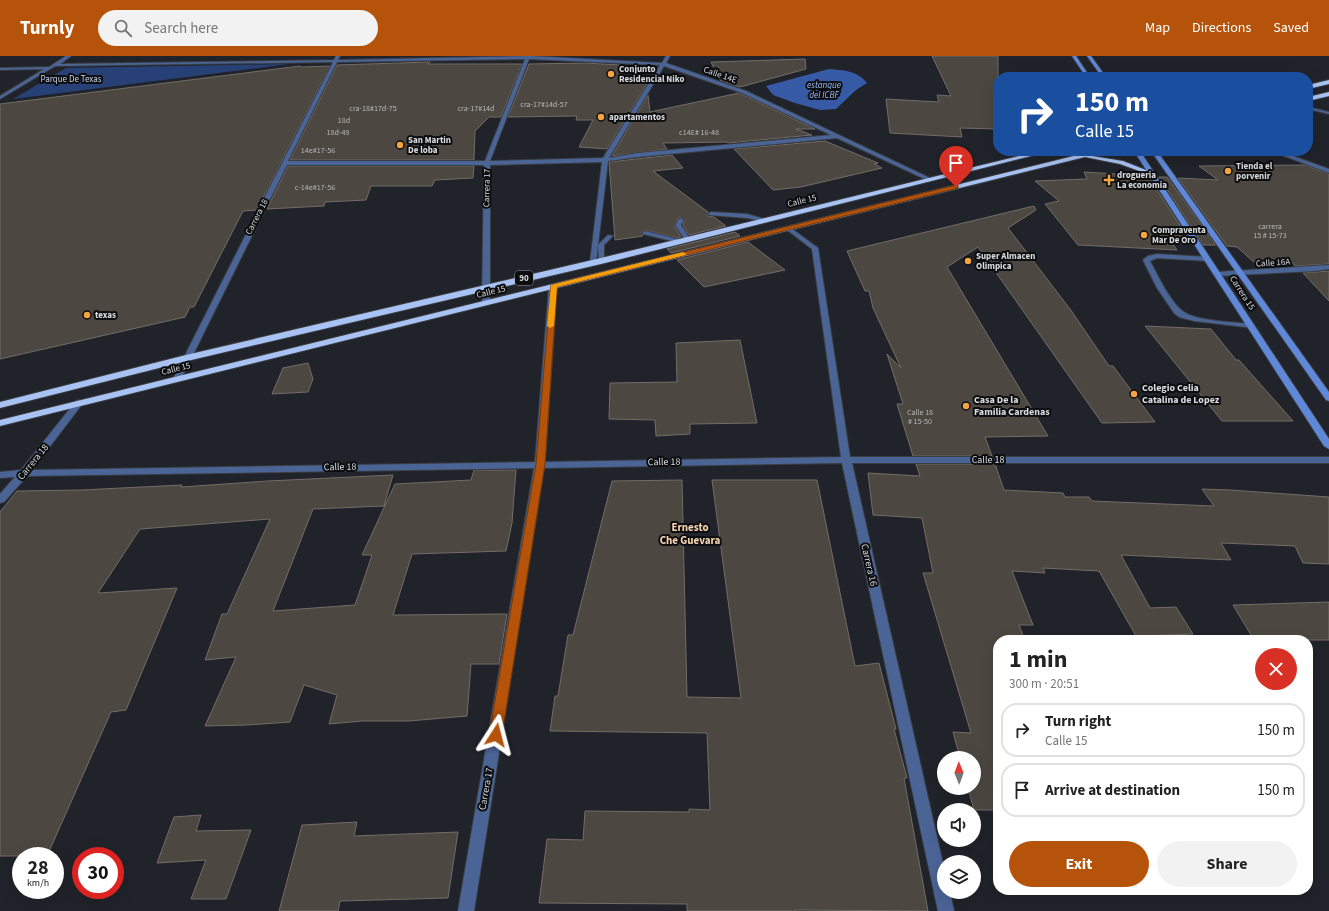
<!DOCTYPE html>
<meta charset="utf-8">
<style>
:root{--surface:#fff;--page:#f2f2f2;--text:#222;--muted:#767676;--line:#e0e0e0;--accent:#b45309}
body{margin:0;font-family:"Source Sans 3",sans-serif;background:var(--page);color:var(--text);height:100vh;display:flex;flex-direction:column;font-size:15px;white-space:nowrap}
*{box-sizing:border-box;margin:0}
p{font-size:13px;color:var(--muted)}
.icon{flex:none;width:22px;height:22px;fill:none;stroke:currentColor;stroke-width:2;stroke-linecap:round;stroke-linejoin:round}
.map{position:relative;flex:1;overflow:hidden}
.panel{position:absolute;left:993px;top:579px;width:320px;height:260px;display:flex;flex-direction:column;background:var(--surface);border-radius:16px;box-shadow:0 4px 16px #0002}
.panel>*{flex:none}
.guide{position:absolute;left:993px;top:16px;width:320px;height:84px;border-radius:16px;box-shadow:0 4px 16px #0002;background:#1a4fa0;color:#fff;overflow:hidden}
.needle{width:26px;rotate:359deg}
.tools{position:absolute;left:937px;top:695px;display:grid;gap:8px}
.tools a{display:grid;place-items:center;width:44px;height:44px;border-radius:50%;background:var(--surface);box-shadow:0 4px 16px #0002;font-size:20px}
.speed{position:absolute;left:12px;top:791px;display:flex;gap:8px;font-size:20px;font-weight:700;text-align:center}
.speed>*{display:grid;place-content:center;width:52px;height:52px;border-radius:50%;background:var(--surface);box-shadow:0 4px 16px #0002;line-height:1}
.speed small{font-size:10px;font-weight:400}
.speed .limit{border:6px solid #d22;background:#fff;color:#111}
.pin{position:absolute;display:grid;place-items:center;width:34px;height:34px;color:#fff;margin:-41px -17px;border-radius:50% 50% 50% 0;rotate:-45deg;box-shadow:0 0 4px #0007}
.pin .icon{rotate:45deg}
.me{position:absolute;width:44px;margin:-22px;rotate:9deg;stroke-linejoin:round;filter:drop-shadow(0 0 3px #0008)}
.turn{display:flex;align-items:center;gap:14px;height:84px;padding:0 16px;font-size:18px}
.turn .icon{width:52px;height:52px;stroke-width:2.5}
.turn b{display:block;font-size:28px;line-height:34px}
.round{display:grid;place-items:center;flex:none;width:42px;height:42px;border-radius:21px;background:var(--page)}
.headline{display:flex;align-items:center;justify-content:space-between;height:68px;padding:0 16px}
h1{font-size:24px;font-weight:700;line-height:30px}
.cta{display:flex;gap:8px;margin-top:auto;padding:8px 16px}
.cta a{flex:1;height:46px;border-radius:24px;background:var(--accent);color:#fff;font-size:16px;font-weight:700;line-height:46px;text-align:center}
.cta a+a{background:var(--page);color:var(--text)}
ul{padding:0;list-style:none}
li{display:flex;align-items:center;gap:12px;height:54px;margin:0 8px 6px;padding:0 8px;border:2px solid var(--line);border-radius:16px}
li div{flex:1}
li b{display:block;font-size:15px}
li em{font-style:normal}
header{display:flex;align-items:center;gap:24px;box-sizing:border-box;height:56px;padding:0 20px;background:var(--accent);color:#fff}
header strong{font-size:19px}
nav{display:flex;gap:22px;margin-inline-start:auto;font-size:14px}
.search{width:280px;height:36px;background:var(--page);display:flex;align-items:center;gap:10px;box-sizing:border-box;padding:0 14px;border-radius:22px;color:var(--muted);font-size:15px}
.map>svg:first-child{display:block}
</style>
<header>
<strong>Turnly</strong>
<div class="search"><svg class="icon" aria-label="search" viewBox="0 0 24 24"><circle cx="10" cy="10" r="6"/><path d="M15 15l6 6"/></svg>Search here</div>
<nav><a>Map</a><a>Directions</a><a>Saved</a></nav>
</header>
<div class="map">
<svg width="1329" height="855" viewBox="0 0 1329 855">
<rect width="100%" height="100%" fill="#202329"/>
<!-- green -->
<path fill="#274177" d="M289,8L13,43L66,12Z"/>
<!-- water -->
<path fill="#365aa6" d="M829,13C844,14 858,15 867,27L856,34L836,53L820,54L795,47L773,39L766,30Z"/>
<!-- building -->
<path fill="#4d4742" stroke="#726d67" d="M932,0H998V73L960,72L962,81L890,77L886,43L939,46L937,39L951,40Z
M805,3L806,13L740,31L720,24L711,6Z
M430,6L428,8H522L501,61H489L475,75L474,104H290L337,9Z
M586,7L620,9L623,25H647V28L607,93L579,91L593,64H576L577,60L508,61L529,8Z
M300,10L301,11L330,10L257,154L243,155L194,251H190L185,261L0,303V48Z
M739,37L815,73H796L812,79L728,87L727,86L663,87L667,93L612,100L648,39L650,56Z
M825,85L878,107L874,108L882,112L801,131L773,134L734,93Z
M672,99L683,112L653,115L708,156L707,158L708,160L714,161L726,170L689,179L683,169L685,164L680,161L678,162L674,170L681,181L678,182L645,174L641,177L643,180L615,184L609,106Z
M1305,109L1329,118V208L1295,210L1293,207H1255L1237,191L1227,190L1178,122L1218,124L1199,110Z
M288,110H474L473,122L435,124L432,130H371L366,144L325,146L324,150L267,153Z
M1084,116L1148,120L1192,188L1172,187L1177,194L1078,189L1045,148L1059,145L1035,125L1087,123Z
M1159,121H1167L1216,189H1203Z
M1034,150L1036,154L1008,172L1070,253L1109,310H1113L1155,366L1102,367L978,191L947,211L1048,380L985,381L992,400H913L897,348H903L887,298L901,312L873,252L869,235H865L847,195Z
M735,176L740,180L671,197L667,193Z
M748,186L785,214L704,231L677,204Z
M1329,215V245L1303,217Z
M1145,270L1211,273L1236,304H1239L1293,365H1222Z
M740,284L757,367L690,368V378L656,380L655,364L609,363L610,327L677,326L676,287Z
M308,307L313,323L308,336L272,338L283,312Z
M916,408H995L1004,434L1063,437L1065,441H1089L1092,445L1214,450L1202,433L1230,434L1329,441V508L1303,507L1295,490L1221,487L1231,504L1121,499L1150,552L1176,551L1193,578L1136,580L1099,515L1043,512L1045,517L1012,515L1033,569H1019L1025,584H998V754H974L968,732H974V702H960L953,676L971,677L923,517H933L922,462L873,459L868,417L920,420Z
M474,414H516L512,467L506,495L412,498L393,559L507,558L499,608H471L467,660L409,665H362L329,668L337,639L304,629L290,666L247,669L205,670L236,601L205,604L222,558H227L270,463L140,473L98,537L177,532L126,654L111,656L47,800H0V456L17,435L81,434L182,429L181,431L268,425L393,419L384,450L313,453L273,555L355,549L372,499H362L395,428L471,424Z
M682,424L687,641L741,642L712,424H817L855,610L879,607L896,673H894L907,722H904L928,855L795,854V855H687V848L539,847L547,783L583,784L585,755L689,756V753L710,754L707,677L550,675L555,640H558L568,579H573L612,425Z
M1329,546V584H1254L1233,549Z
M201,759L196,775L251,774L226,843H191L206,804L157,807L174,761Z
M357,766L354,780L458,776L448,842L340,845L338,855H279L302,769Z"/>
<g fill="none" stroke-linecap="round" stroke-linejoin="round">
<defs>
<path id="lane" d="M711,156L747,158L768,164L765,166L747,162L709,159L708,158Z
M681,162L684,164L681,169L690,183L689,184H685L675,169L679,163Z
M645,175L682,184L683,185L680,187L643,178L642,177Z
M608,179L613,180L604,189V205L599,206L598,189Z
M1157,198L1208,201L1211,203L1208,205L1157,202L1150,205C1157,218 1171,248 1184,256C1196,265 1235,266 1251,268L1255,270L1254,272L1194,265L1179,261L1174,257L1157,232L1143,204L1148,200Z"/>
<path id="street" d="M66,0H71L60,8L334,4L336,0H340L338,4L530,0L662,7L666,0H670L666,7L746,35L934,124L929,125L837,82L638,101L608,105L596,206L593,208L590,206L602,106L490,109V247L486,249L482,247L484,109H287L181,323L177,326L173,323L333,6L55,10L0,43V40L44,13L0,14V12L49,11ZM525,3L485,105H288L337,6ZM529,3L660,9L603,102L490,105ZM664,10L742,37L831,79L638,97L609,102Z
M1308,51L1329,56V58L1308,53Z
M1271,95H1279L1329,113V117Z
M788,170L818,192L850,401H1329V407H852L944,812V836H950L954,855H938L842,407L544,412L474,855H458L534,412L27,420L4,446L0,447V438L15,421L0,422V416L21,414L76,345L79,344L83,347L32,414L535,406L549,230L553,228L557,230L545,406L841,401L812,193L786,173V171Z
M1329,209V213L1316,215L1217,220L1213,218L1217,216Z"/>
<path id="secondary" d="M1072,0H1076L1090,21H1086Z
M1087,0H1091L1106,21H1102Z
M1134,95H1140L1329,383V393L1324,390Z
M1151,95H1157L1329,336V345L1326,344Z"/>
<path id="highway" d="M1329,24V28L1308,33V29Z
M1329,36V40L1308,45V41Z
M1040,95H1051L601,208L187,305L0,352V346L186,299L601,202Z
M1094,95H1105L1092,100L1123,105L1156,118L1153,120L1120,108L1085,101L0,370V364Z"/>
</defs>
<!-- lane casing -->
<use href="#lane" stroke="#3a3d42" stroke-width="2"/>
<!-- street casing -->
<use href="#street" stroke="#3a3d42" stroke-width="2"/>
<!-- secondary casing -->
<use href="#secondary" stroke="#3a3d42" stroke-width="2"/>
<!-- highway casing -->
<use href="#highway" stroke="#3a3d42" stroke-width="2"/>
<!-- lane -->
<use href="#lane" fill="#4b6496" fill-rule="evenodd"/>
<!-- street -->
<use href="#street" fill="#4b6496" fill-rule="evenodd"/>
<!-- secondary -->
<use href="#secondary" fill="#6088d8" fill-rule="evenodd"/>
<!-- highway -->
<use href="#highway" fill="#a8c2f3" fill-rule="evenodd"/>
</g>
<!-- route -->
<path fill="#b45309" stroke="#753606" d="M956,129L958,130V132L557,231L545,408L502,679L500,683L496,684L491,683L489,679L536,408L551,229Z"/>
<!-- slow -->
<path fill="#f59e0b" d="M683,196L686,198V199L557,231L554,270L550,272L547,270L551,229Z"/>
<!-- markers -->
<g fill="#f4a443" stroke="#0b0d0f" stroke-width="1.5">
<circle cx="611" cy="18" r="4"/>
<circle cx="601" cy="61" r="4"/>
<circle cx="400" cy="89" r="4"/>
<circle cx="1228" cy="115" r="4"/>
<path d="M1107 118h4v4h4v4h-4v4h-4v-4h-4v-4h4z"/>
<circle cx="1144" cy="179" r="4"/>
<circle cx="968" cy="205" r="4"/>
<circle cx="87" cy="259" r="4"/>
<circle cx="1134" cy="338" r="4"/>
<circle cx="966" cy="350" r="4"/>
</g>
<g text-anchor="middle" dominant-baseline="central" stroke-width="4" stroke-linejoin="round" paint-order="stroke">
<!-- number labels -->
<g font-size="8" fill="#b6b6b8">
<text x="544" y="48">cra-17#14d-57</text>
<text x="373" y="52">cra-18#17d-75</text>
<text x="476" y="52">cra-17#14d</text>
<text x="344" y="64">18d</text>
<text x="338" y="76">18d-49</text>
<text x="699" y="76">c14E# 16-48</text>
<text x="318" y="94">14e#17-56</text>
<text x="315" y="131">c-14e#17-56</text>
<text x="1270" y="170">carrera<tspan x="1270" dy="9">15 # 15-73</tspan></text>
<text x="920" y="356">Calle 18<tspan x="920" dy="9"># 15-50</tspan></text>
</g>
<!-- far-poi labels -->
<g font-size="9" font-weight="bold" fill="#d9dbdf" stroke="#0b0d0f" text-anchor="start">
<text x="619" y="13">Conjunto<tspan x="619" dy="10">Residencial Niko</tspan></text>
<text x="609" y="61">apartamentos</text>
<text x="408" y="84">San Martin<tspan x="408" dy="10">De loba</tspan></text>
<text x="1236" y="110">Tienda el<tspan x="1236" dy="10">porvenir</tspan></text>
<text x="1117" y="119">drogueria<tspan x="1117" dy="10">La economia</tspan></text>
<text x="1152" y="174">Compraventa<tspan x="1152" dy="10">Mar De Oro</tspan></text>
<text x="976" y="200">Super Almacen<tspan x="976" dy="10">Olimpica</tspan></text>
<text x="95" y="259">texas</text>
</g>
<!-- far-street labels -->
<g font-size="9" fill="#d9dbdf" stroke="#0b0d0f">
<text transform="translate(720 19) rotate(19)">Calle 14E</text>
<text transform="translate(487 132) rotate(-89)">Carrera 17</text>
<text transform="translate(802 145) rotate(-14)">Calle 15</text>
<text transform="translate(257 161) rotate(-63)">Carrera 18</text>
<text transform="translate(1273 207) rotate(-3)">Calle 16A</text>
<text transform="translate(491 236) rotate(-14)">Calle 15</text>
<text transform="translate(1242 237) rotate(57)">Carrera 15</text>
<text transform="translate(176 313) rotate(-14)">Calle 15</text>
</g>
<!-- far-park labels -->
<g font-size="9" fill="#cad5ea" stroke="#0b0d0f">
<text x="71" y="23">Parque De Texas</text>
</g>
<!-- far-water labels -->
<g font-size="9" font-style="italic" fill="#9fbffd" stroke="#0b0d0f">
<text x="824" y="29">estanque<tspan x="824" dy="10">del ICBF</tspan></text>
</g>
<!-- shield labels -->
<rect fill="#0b0d0f" stroke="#9b9da1" stroke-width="1" x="515" y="215" width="18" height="14" rx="3"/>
<g font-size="9" font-weight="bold" fill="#d9dbdf">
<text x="524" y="222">90</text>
</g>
<!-- poi labels -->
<g font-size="10" font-weight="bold" fill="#d9dbdf" stroke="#0b0d0f" text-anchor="start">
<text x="1142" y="332">Colegio Celia<tspan x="1142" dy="12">Catalina de Lopez</tspan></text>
<text x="974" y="344">Casa De la<tspan x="974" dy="12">Familia Cardenas</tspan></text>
</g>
<!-- street labels -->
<g font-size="10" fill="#d9dbdf" stroke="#0b0d0f">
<text x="988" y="404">Calle 18</text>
<text transform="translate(33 406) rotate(-51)">Carrera 18</text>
<text transform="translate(664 406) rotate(-1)">Calle 18</text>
<text transform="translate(340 411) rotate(-1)">Calle 18</text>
<text transform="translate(869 509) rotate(77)">Carrera 16</text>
<text transform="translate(486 733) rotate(-80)">Carrera 17</text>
</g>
<!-- neighbourhood labels -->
<g font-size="11" font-weight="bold" fill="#f7d4b1" stroke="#0b0d0f">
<text x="690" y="471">Ernesto<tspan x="690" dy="13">Che Guevara</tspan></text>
</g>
</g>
</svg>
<div class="tools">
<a><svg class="needle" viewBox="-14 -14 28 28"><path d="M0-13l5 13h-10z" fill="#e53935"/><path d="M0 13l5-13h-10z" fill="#767676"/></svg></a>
<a><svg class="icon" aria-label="sound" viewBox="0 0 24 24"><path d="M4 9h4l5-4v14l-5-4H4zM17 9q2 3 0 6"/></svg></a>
<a><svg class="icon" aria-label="layers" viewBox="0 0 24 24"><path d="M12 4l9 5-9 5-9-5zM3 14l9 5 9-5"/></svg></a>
</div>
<div class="speed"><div>28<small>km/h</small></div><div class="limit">30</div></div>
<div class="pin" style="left:956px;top:131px;background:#d93025"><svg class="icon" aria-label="arrive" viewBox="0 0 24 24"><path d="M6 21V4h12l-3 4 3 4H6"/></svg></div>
<svg class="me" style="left:496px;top:679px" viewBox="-20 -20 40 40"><path d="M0-17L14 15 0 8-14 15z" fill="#b45309" stroke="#fff" stroke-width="4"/></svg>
<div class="guide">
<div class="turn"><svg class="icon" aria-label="right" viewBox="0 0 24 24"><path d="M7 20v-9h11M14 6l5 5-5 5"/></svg><div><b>150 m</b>Calle 15</div></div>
</div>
<section class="panel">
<div class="headline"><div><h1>1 min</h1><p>300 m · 20:51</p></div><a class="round" style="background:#d93025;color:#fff"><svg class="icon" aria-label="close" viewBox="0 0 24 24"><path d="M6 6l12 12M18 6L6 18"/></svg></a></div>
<ul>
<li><svg class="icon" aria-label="right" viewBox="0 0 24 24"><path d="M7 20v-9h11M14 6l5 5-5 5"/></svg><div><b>Turn right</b><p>Calle 15</p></div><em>150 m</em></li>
<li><svg class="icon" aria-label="arrive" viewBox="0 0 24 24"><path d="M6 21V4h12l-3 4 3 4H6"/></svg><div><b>Arrive at destination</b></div><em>150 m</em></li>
</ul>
<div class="cta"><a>Exit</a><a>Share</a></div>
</section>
</div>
